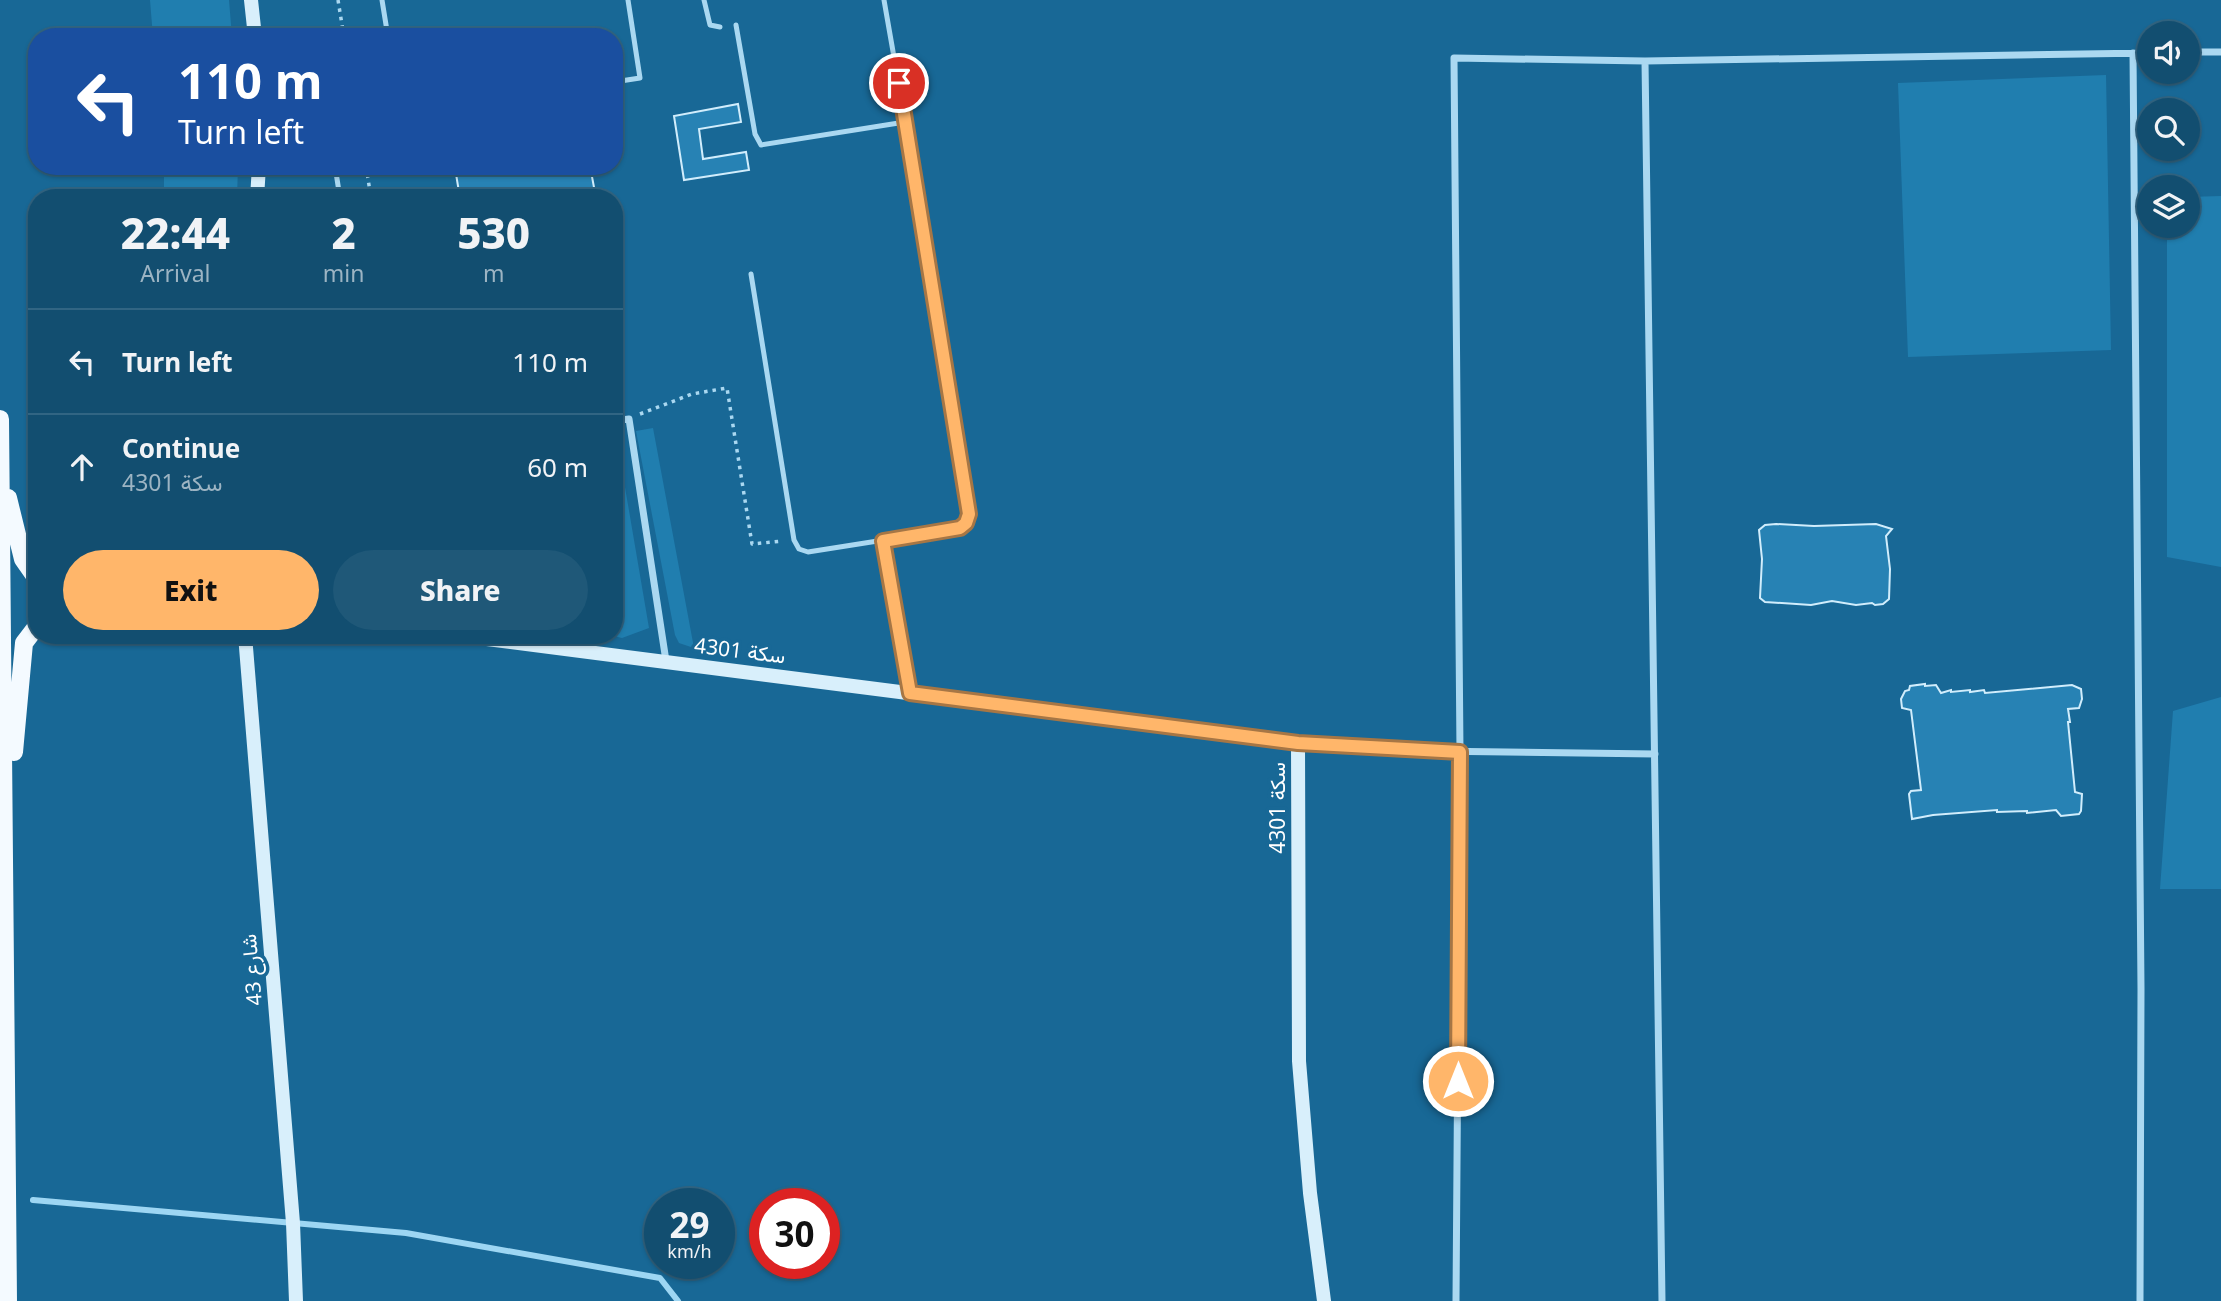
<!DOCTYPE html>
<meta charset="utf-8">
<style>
:root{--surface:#124e70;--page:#1f5878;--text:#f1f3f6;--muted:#9cb4c3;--line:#316583;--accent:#ffb66a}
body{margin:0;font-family:"Noto Sans",Vazirmatn,sans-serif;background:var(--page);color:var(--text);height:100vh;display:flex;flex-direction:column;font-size:26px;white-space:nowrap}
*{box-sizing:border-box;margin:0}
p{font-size:23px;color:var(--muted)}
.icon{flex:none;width:38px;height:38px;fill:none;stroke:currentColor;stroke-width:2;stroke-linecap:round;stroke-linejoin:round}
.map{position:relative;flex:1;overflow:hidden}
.sheet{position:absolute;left:28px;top:189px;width:595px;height:455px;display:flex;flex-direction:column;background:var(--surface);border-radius:28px;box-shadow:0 2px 5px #0004,0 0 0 2px var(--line)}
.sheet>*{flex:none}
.top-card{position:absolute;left:28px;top:28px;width:595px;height:147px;border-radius:28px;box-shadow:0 2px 5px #0004,0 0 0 2px var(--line);background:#1a4fa0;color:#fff;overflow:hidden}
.buttons{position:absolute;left:2137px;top:21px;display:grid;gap:14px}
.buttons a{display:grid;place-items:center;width:63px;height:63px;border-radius:50%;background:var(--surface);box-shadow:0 2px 5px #0004,0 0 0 2px var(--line);font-size:35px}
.speed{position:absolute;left:644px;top:1188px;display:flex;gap:14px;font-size:35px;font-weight:700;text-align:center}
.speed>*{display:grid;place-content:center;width:91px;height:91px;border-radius:50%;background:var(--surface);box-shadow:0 2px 5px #0004,0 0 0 2px var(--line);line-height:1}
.speed small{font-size:18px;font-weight:400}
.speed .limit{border:10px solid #d22;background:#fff;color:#111}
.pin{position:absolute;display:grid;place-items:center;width:60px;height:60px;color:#fff;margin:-30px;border:4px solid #fff;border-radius:50%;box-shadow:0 2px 7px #0007}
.me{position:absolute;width:77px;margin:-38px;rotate:0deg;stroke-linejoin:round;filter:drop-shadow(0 0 5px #0008)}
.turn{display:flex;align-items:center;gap:24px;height:147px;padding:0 35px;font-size:32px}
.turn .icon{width:91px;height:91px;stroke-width:2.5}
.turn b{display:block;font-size:49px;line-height:60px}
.eta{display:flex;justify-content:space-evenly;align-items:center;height:119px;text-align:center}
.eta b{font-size:42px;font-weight:800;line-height:49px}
.button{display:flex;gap:14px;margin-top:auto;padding:14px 35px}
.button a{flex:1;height:80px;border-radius:42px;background:var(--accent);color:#111;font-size:28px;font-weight:800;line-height:80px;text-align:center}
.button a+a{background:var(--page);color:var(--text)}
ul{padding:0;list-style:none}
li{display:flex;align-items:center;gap:21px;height:105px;padding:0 35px;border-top:2px solid var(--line)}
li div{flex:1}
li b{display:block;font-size:26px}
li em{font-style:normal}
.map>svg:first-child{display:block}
</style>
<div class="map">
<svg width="2221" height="1301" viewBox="0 0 2221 1301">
<rect width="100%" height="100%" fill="#186896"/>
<!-- green -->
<path fill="#207eaf" d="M150,0H229L232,37H153Z
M2106,75L2111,350L1908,357L1898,83Z
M164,166H238L237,198H164Z
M2221,196V567L2167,557V226H2188V197Z
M653,428L694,648L679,643L675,635L636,431Z
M619,452L649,628L622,638L610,635H614V453Z
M2221,697V889H2160L2173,711Z"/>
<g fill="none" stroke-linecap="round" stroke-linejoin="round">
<!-- stream -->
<path stroke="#9dd6f3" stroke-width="6" d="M33,1200L406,1233L660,1278L678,1301"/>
</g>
<!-- building -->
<path fill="#2782b4" stroke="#d1edfc" stroke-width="2" d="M738,104L741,122L699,129L703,159L746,152L749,170L684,180L674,116Z
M465,166H590L596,198H460L455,168Z
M1776,524L1814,526L1876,524L1892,529L1886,536L1890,569L1889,599L1883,604L1875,605L1872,603L1856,605L1832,601L1811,605L1765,602L1760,598L1762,559L1759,530L1765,525Z
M1925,684V686L1936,685L1941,693L1951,690V692L1970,690V692L1984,690L1985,693L2072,685L2081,689L2082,699L2079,708L2068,709L2070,722H2068L2075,792L2082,794L2081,811L2079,814L2061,816L2056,810L2027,813V811L1997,812V810L1933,815L1912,819L1909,794L1911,791L1921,790L1911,710L1902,708L1901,699L1905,691L1909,690L1910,686Z"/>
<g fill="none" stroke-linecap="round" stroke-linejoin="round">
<!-- path -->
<path stroke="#aad8f1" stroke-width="3.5" stroke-dasharray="3.5 5" stroke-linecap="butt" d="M338,0L344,37
M366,166L371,198
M640,414L692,394L727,388L752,544L783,541"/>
<!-- lane -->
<path stroke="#aad8f1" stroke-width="5" d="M382,0L388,37
M704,0L710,25L720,27
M736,25L755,134L761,145L905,122
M614,82L640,78L628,0
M335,166L340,198
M751,274L794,540L799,549L808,552L960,528L966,523L969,514L916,183L884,0
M883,541L909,690"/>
<!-- street -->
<path stroke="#aad8f1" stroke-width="7" d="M2188,52H2221
M2133,53L2141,989L2140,1301
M1645,61L1662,1301
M614,421L629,419L666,661
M1298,743L1429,751L1655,754
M1456,1301L1460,752L1454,58L1645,61L2149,53"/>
<!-- secondary -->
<path stroke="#d8effb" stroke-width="14" d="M251,0L255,37
M257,198L259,166
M245,635L293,1223L296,1301
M455,635L1298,743L1299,1061L1310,1193L1324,1301"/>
<!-- primary -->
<path stroke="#f4faff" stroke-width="18" d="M0,419L8,1301
M8,498L23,559L37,579
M14,752L24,643L37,626"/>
</g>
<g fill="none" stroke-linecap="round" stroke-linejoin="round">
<defs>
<path id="route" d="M899,83L969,514L966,523L960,528L883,541L910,693L1298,743L1460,752L1458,1081"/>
</defs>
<!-- route casing -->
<use href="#route" stroke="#a67645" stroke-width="18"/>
<!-- route -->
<use href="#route" stroke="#ffb66a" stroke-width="12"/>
</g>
<g text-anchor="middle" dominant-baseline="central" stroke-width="7" stroke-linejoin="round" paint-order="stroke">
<!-- street labels -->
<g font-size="21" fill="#fff" stroke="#186896">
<text transform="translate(740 650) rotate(7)">سكة 4301</text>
<text transform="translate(1277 808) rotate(-90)">سكة 4301</text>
<text transform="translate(251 970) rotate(-95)">شارع 43</text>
</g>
</g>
</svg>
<div class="buttons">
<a><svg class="icon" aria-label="sound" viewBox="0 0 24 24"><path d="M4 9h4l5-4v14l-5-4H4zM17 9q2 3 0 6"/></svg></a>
<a><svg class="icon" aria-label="search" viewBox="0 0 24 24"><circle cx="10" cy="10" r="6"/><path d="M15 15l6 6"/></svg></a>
<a><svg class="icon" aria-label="layers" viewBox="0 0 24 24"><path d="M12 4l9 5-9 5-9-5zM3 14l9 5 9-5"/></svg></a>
</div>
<div class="speed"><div>29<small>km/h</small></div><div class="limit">30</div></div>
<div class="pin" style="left:899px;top:83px;background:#d93025"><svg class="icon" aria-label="arrive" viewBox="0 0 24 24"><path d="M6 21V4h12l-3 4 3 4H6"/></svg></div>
<svg class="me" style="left:1458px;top:1081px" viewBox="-20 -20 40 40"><circle r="17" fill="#ffb66a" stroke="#fff" stroke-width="3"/><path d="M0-11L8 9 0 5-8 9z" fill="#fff"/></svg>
<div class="top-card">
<div class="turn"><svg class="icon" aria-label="left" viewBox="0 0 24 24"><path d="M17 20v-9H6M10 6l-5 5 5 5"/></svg><div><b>110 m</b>Turn left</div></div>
</div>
<section class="sheet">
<div class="eta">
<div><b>22:44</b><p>Arrival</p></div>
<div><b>2</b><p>min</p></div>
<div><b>530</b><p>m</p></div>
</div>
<ul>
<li><svg class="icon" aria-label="left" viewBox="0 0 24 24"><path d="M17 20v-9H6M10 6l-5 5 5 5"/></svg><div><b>Turn left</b></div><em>110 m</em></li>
<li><svg class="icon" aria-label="ahead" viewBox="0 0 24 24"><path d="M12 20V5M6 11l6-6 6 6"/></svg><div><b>Continue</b><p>سكة 4301</p></div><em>60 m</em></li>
</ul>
<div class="button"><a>Exit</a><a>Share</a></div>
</section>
</div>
